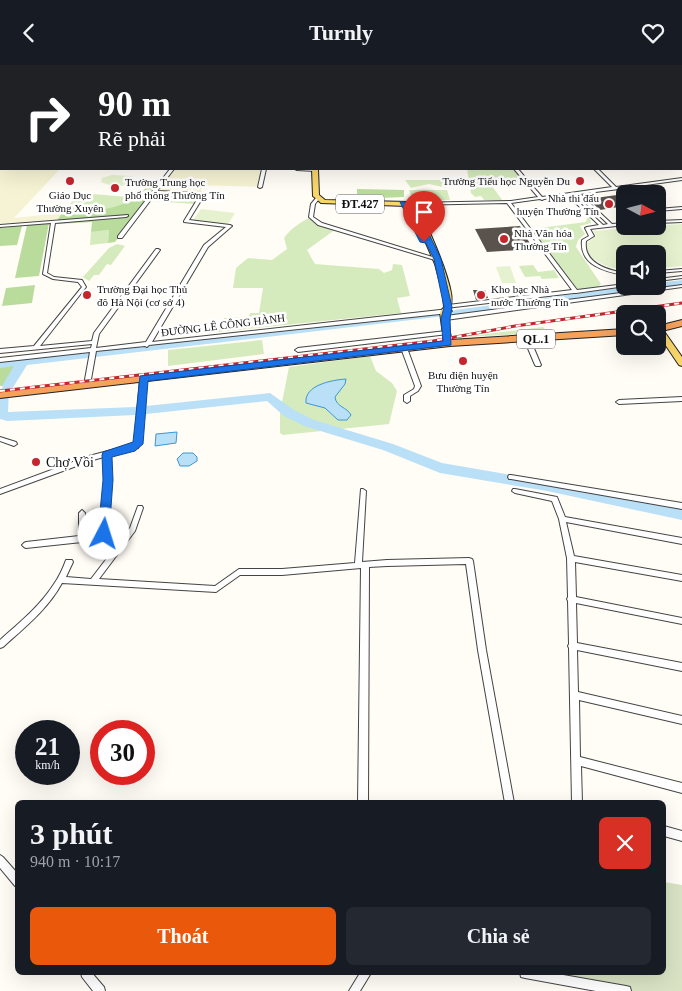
<!DOCTYPE html>
<html lang="vi">
<meta charset="utf-8">
<style>
:root{--surface:#171b24;--page:#242831;--text:#f1f3f6;--muted:#9ea1a6;--accent:#ea580c}
body{margin:0;font-family:"Times New Roman",serif;background:var(--page);color:var(--text);height:100vh;display:flex;flex-direction:column;font-size:19px;white-space:nowrap}
*{box-sizing:border-box;margin:0}
p{font-size:16px;color:var(--muted)}
.icon{flex:none;width:28px;height:28px;fill:none;stroke:currentColor;stroke-width:2;stroke-linecap:round;stroke-linejoin:round}
.map{position:relative;flex:1;overflow:hidden}
.panel{position:absolute;left:15px;top:735px;width:651px;height:175px;display:flex;flex-direction:column;background:var(--surface);border-radius:8px;box-shadow:0 5px 20px #0002}
.panel>*{flex:none}
.banner{position:absolute;left:0px;top:0px;width:682px;height:105px;box-shadow:0 5px 20px #0002;background:#202124;color:#fff;overflow:hidden}
.needle{width:32px;rotate:97deg}
.controls{position:absolute;left:616px;top:120px;display:grid;gap:10px}
.controls a{display:grid;place-items:center;width:50px;height:50px;border-radius:8px;background:var(--surface);box-shadow:0 5px 20px #0002;font-size:25px}
.speed{position:absolute;left:15px;top:655px;display:flex;gap:10px;font-size:25px;font-weight:700;text-align:center}
.speed>*{display:grid;place-content:center;width:65px;height:65px;border-radius:50%;background:var(--surface);box-shadow:0 5px 20px #0002;line-height:1}
.speed small{font-size:12px;font-weight:400}
.speed .limit{border:8px solid #d22;background:#fff;color:#111}
.pin{position:absolute;display:grid;place-items:center;width:42px;height:42px;color:#fff;margin:-51px -21px;border-radius:50% 50% 50% 0;rotate:-45deg;box-shadow:0 0 5px #0007}
.pin .icon{rotate:45deg}
.me{position:absolute;width:55px;margin:-28px;rotate:5deg;stroke-linejoin:round;filter:drop-shadow(0 0 4px #0008)}
.turn{display:flex;align-items:center;gap:18px;height:105px;padding:0 15px;font-size:22px}
.turn .icon{width:65px;height:65px;stroke-width:2.5}
.turn b{display:block;font-size:35px;line-height:42px}
.round{display:grid;place-items:center;flex:none;width:52px;height:52px;border-radius:8px;background:var(--page)}
.summary{display:flex;align-items:center;justify-content:space-between;height:85px;padding:0 15px}
h1{font-size:30px;font-weight:700;line-height:38px}
.action{display:flex;gap:10px;margin-top:auto;padding:10px 15px}
.action a{flex:1;height:58px;border-radius:8px;background:var(--accent);color:#fff;font-size:20px;font-weight:700;line-height:58px;text-align:center}
.action a+a{background:var(--page);color:var(--text)}
header{display:flex;justify-content:space-between;align-items:center;height:65px;padding:0 15px;background:var(--surface);font-size:22px;font-weight:700}
.map>svg:first-child{display:block}
</style>
<header><svg class="icon" aria-label="back" viewBox="0 0 24 24"><path d="M15 5l-7 7 7 7"/></svg>Turnly<svg class="icon" aria-label="heart" viewBox="0 0 24 24"><path d="M12 20l-8-8c-3-5 5-10 8-4 3-6 11-1 8 4z"/></svg></header>
<div class="map">
<svg width="682" height="926" viewBox="0 0 682 926">
<rect width="100%" height="100%" fill="#fffdf5"/>
<!-- farmland -->
<path fill="#f6f3d4" d="M0,0H182L1,1L0,53Z
M0,62L1,104H60L14,153L62,148L58,154L0,159Z
M169,104H265L260,122L197,120L203,121L200,128H191L194,120L190,128L152,127Z"/>
<!-- green -->
<path fill="#d5ebbd" d="M467,104H513L524,117L491,120L503,136L484,135L481,131L475,132L471,128Z
M405,115H445L447,123L429,119L411,123Z
M409,125H447L450,135H425L422,130H411Z
M80,128L129,132L141,129C119,146 89,146 62,148Z
M160,128L196,130L199,132L195,139L151,136Z
M311,152L336,164L307,185L315,199L379,204L384,208L392,205L393,199L402,200L410,231L397,233L401,248L218,267L224,253L249,252L250,248H259L263,223H233L236,203L248,193L272,195L287,184L284,173C291,163 301,157 311,152Z
M590,152L591,158L580,161L585,169L578,175L576,182L601,219L598,222L578,225L532,164L586,157L587,153Z
M109,165L108,178L90,180L91,167Z
M117,179L125,181L111,200L107,199L99,210H94L89,216L83,212L109,183Z
M533,200L538,207L554,205L559,213L542,214L540,211L525,212L519,201Z
M543,262L548,268L462,272Z
M262,275L264,289L168,301V285Z
M370,291L376,306L392,318L397,326L389,359L283,370L280,368V347L289,302Z"/>
<!-- forest -->
<path fill="#b9dc9c" d="M158,118L115,177L108,178L109,165L91,167L92,157L58,159V154L62,148C93,145 128,147 149,119Z
M357,124L404,125V132L357,134Z
M49,158L39,211L15,213L27,160Z
M22,161L17,180L0,181V163Z
M35,220L32,238L2,241L6,223Z
M17,299L13,320L0,321V301Z"/>
<!-- cemetery -->
<path fill="#d9e3c4" d="M664,817L682,820V926H627L539,908H664Z"/>
<!-- pitch -->
<path fill="#e6f2cf" d="M112,110L132,111L135,115C128,124 110,121 101,117L102,113Z
M201,144L235,148L228,159L193,155Z
M682,159V201L658,203V189H625V205C610,203 595,199 586,186L587,178L596,171L593,166Z
M510,201L516,218H502L496,202Z"/>
<!-- water -->
<path fill="#b9e0f7" stroke="#3f96cf" d="M346,314L345,319L335,332C336,342 347,342 351,350L347,355H338L325,343L306,338C304,320 332,315 346,314Z
M177,367L176,378L155,381L156,369Z
M183,388H193L197,392V396L189,401H180L177,394Z"/>
<g fill="none" stroke-linecap="round" stroke-linejoin="round">
<!-- river -->
<path fill="#b9e0f7" fill-rule="evenodd" d="M682,215V221L455,251L449,248L455,245L633,221H658V218Z
M441,246L445,247V251L27,300L12,324L9,325L8,347L135,342L140,344L146,341L270,328L294,345L314,355L393,379L442,398L547,416L682,443V455L547,426L440,408L383,385L304,361L284,351L267,336L146,349L141,347L135,350L7,356L0,354V324L3,323L2,321L14,301L0,303V295Z"/>
</g>
<!-- building -->
<path fill="#5a524d" d="M617,130L625,137V141L600,145L588,134Z
M520,161L533,184L487,187L475,164Z
M473,225H485L488,233L476,235Z"/>
<g fill="none" stroke-linecap="round" stroke-linejoin="round">
<defs>
<path id="street" d="M0,0H21L0,2Z
M189,0H193L191,1H189Z
M446,0H450V1H447Z
M643,0H647L649,1H645Z
M681,28H682V31H681Z
M681,80H682V83H681Z
M681,92H682V94H681Z
M170,104H174L157,126L203,128L205,129L189,155L230,160L232,161L208,182L152,277L449,244L452,246L449,248L149,280L147,282L145,281L96,286L90,320L87,322L84,320L90,287L0,297V293L91,283L92,279L0,288V284L34,281L82,222L78,217L53,214L43,209L51,158L0,162V160L128,150V151L126,152L55,158L47,208L54,212L82,215L86,222L40,281L92,276L94,268L156,184H158L160,185L99,269L96,283L146,277L204,180L226,162L184,157V156L200,130L156,128L122,173H118V171Z
M262,104H266L262,122L260,123L258,122Z
M295,104H314L317,105L315,106L297,105Z
M514,104H518L542,132L612,122L594,104H598L616,122L682,113V115L624,123L631,129H626L619,124L580,129L612,159L625,158V160L590,164L594,171L586,176C583,198 607,205 625,208V210C605,207 579,200 582,175L589,171L585,163L587,162L599,160L568,131L544,134L542,135L540,134L511,138L577,225L625,219L626,221L576,228H574L446,243V241L448,240L572,225L507,138L409,140L407,139L409,138L511,136L538,132ZM576,129L577,130L608,159L603,160L571,130Z
M316,133L319,134L315,139L313,152L322,158L439,194L435,195L318,160L309,152L311,139Z
M682,142V144L658,146V144Z
M682,155V157L658,158V156Z
M682,204V206L658,208V206Z
M682,211V213L658,216V214Z
M682,220V222L446,255L443,253L446,251Z
M446,266L449,268L448,269L298,287L295,285L298,283Z
M527,272L530,274L541,300L540,301H536L535,300L524,274Z
M404,281L407,283L421,321L418,326L410,331V336L407,338L404,336V330L414,324L415,321L401,283Z
M143,311L146,313L141,376L138,383L110,390L111,415L104,473L82,477L26,483L24,482L22,480L24,478L26,477L79,471V448L82,445L85,448V470L99,469L105,415L104,392L93,395L0,429V424L89,391L134,379L135,376L140,313Z
M682,332V336L619,339L616,337L619,335Z
M0,372L16,377L17,379L14,381L0,376Z
M509,410H511L682,438V444L511,414H509L508,412Z
M361,424H363L366,426L362,497L387,495L469,493L472,494L473,496L486,585L514,738H505L478,585L466,499L387,501L369,502L368,738H358L361,503L282,510H240L216,527L62,518C48,544 24,563 3,582L0,583V575C19,558 40,541 54,519C59,512 63,503 66,495H72L73,497L66,512L91,514L130,463L138,441H142L143,443L135,466L99,514L215,521L239,504H282L355,498Z
M513,424H515L557,432L565,452L682,473V479L566,457L574,491L682,510V516L575,497L576,532L682,553V559L576,538L577,578L682,598V606L577,585L578,627L682,651V659L579,635L580,692L682,718V728L581,701L582,738H572L569,583L568,581L569,579L568,536L567,534L568,532L567,493L559,454L552,436L515,428L512,426Z
M664,761L682,766V776L664,771Z
M0,790L3,792L18,809V823L15,821L0,803Z
M81,908H92L104,922L105,926H93L82,912Z
M360,908H371L360,926H349Z
M520,908H552L626,921L630,922L631,926H596L525,913L521,912Z"/>
<path id="secondary" d="M681,53H682V57H681Z
M0,58L1,59V61L0,62Z"/>
<path id="primary" d="M341,0H345V1H341Z
M312,104H318L319,130L325,135L409,137C424,144 448,210 451,228C453,238 450,245 449,255C448,262 451,271 452,278L451,280L448,281L444,278L440,247L444,242L443,229L435,199L412,146L407,141L321,138L313,131Z
M658,261L661,262L682,292V301L679,300L658,269Z"/>
<path id="highway" d="M682,255V261L658,267V261Z
M625,264V270L450,281L0,333V327L450,275Z"/>
</defs>
<!-- street casing -->
<use href="#street" stroke="#444" stroke-width="2"/>
<!-- secondary casing -->
<use href="#secondary" stroke="#333" stroke-width="2"/>
<!-- primary casing -->
<use href="#primary" stroke="#222" stroke-width="2"/>
<!-- highway casing -->
<use href="#highway" stroke="#222" stroke-width="2"/>
<!-- street -->
<use href="#street" fill="#fff" fill-rule="evenodd"/>
<!-- secondary -->
<use href="#secondary" fill="#fff6b0" fill-rule="evenodd"/>
<!-- primary -->
<use href="#primary" fill="#f9d66b" fill-rule="evenodd"/>
<!-- highway -->
<use href="#highway" fill="#f5a25d" fill-rule="evenodd"/>
<defs>
<path id="rail" d="M0,326L433,276L515,261L682,238"/>
</defs>
<!-- rail casing -->
<use href="#rail" stroke="#c4262e" stroke-width="3"/>
<!-- rail -->
<use href="#rail" stroke="#fff" stroke-width="2" stroke-dasharray="5" stroke-linecap="butt"/>
</g>
<!-- route -->
<path fill="#1a73e8" stroke="#114b97" d="M400,137H411L417,144L441,194L452,242L450,254L451,280L148,316L143,379L135,386L112,392L113,415L109,469L108,472H100L98,469L103,415L102,390L103,387L133,377L140,311L443,276L441,254L444,242L434,194L426,178L420,177Z"/>
<!-- markers -->
<g fill="#c4262e" stroke="#fff" stroke-width="2">
<circle cx="70" cy="116" r="5"/>
<circle cx="580" cy="116" r="5"/>
<circle cx="115" cy="123" r="5"/>
<circle cx="609" cy="139" r="5"/>
<circle cx="504" cy="174" r="5"/>
<circle cx="87" cy="230" r="5"/>
<circle cx="481" cy="230" r="5"/>
<circle cx="463" cy="296" r="5"/>
<circle cx="36" cy="397" r="5"/>
</g>
<g text-anchor="middle" dominant-baseline="central" stroke-width="5" stroke-linejoin="round" paint-order="stroke">
<!-- far-poi labels -->
<g font-size="11" fill="#111" stroke="#fff" text-anchor="start">
<text x="570" y="116" text-anchor="end">Trường Tiểu học Nguyễn Du</text>
<text x="125" y="117">Trường Trung học<tspan x="125" dy="13">phổ thông Thường Tín</tspan></text>
<text x="70" y="130" text-anchor="middle">Giáo Dục<tspan x="70" dy="13">Thường Xuyên</tspan></text>
<text x="599" y="133" text-anchor="end">Nhà thi đấu<tspan x="599" dy="13">huyện Thường Tín</tspan></text>
<text x="514" y="168">Nhà Văn hóa<tspan x="514" dy="13">Thường Tín</tspan></text>
<text x="97" y="224">Trường Đại học Thủ<tspan x="97" dy="13">đô Hà Nội (cơ sở 4)</tspan></text>
<text x="491" y="224">Kho bạc Nhà<tspan x="491" dy="13">nước Thường Tín</tspan></text>
<text x="463" y="310" text-anchor="middle">Bưu điện huyện<tspan x="463" dy="13">Thường Tín</tspan></text>
</g>
<!-- far-street labels -->
<g font-size="11" fill="#111" stroke="#fff">
<text transform="translate(223 260) rotate(-7)">ĐƯỜNG LÊ CÔNG HÀNH</text>
</g>
<!-- shield labels -->
<g fill="#fff" stroke="#585858" stroke-width="1">
<rect x="336" y="129.5" width="48" height="19" rx="4"/>
<rect x="517" y="264.5" width="38" height="19" rx="4"/>
</g>
<g font-size="12" font-weight="bold" fill="#111">
<text x="360" y="139">ĐT.427</text>
<text x="536" y="274">QL.1</text>
</g>
<!-- poi labels -->
<g font-size="14" fill="#111" stroke="#fff" text-anchor="start">
<text x="46" y="397">Chợ Vồi</text>
</g>
</g>
</svg>
<div class="controls">
<a><svg class="needle" viewBox="-14 -14 28 28"><path d="M0-13l5 13h-10z" fill="#e53935"/><path d="M0 13l5-13h-10z" fill="#9ea1a6"/></svg></a>
<a><svg class="icon" aria-label="sound" viewBox="0 0 24 24"><path d="M4 9h4l5-4v14l-5-4H4zM17 9q2 3 0 6"/></svg></a>
<a><svg class="icon" aria-label="search" viewBox="0 0 24 24"><circle cx="10" cy="10" r="6"/><path d="M15 15l6 6"/></svg></a>
</div>
<div class="speed"><div>21<small>km/h</small></div><div class="limit">30</div></div>
<div class="pin" style="left:424px;top:177px;background:#d93025"><svg class="icon" aria-label="arrive" viewBox="0 0 24 24"><path d="M6 21V4h12l-3 4 3 4H6"/></svg></div>
<svg class="me" style="left:104px;top:469px" viewBox="-20 -20 40 40"><circle r="19" fill="#fff"/><path d="M0-13L10 11 0 6-10 11z" fill="#1a73e8"/></svg>
<div class="banner">
<div class="turn"><svg class="icon" aria-label="right" viewBox="0 0 24 24"><path d="M7 20v-9h11M14 6l5 5-5 5"/></svg><div><b>90 m</b>Rẽ phải</div></div>
</div>
<section class="panel">
<div class="summary"><div><h1>3 phút</h1><p>940 m · 10:17</p></div><a class="round" style="background:#d93025;color:#fff"><svg class="icon" aria-label="close" viewBox="0 0 24 24"><path d="M6 6l12 12M18 6L6 18"/></svg></a></div>
<div class="action"><a>Thoát</a><a>Chia sẻ</a></div>
</section>
</div>
